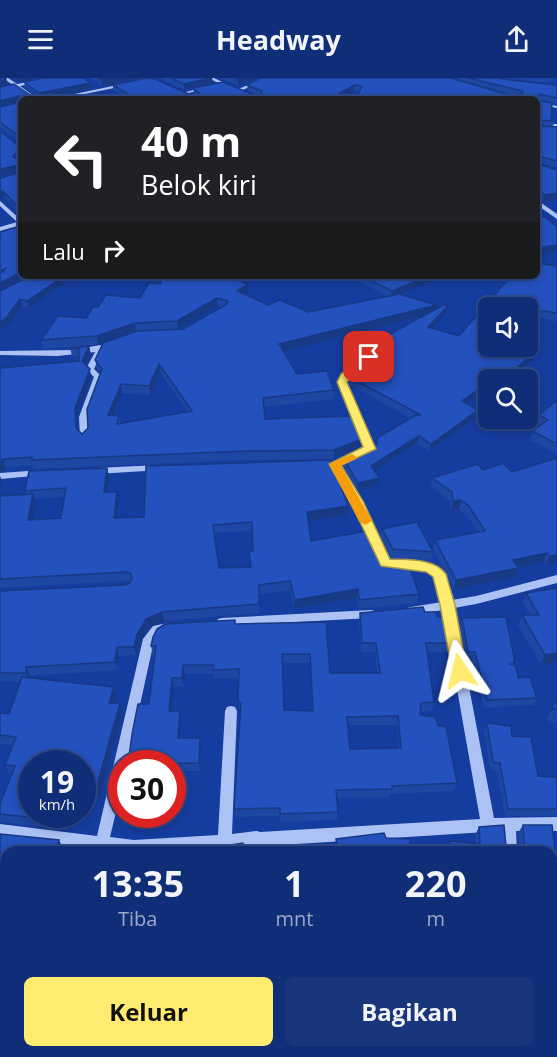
<!DOCTYPE html>
<html lang="id">
<style>
:root{--surface:#102d77;--page:#19357c;--text:#f1f3f6;--muted:#9ca8c6;--line:#304989;--accent:#ffeb6f}
body{margin:0;font-family:"Open Sans",sans-serif;background:var(--page);color:var(--text);height:100vh;display:flex;flex-direction:column;font-size:22px;white-space:nowrap}
*{box-sizing:border-box;margin:0}
p{font-size:20px;color:var(--muted)}
.icon{flex:none;width:33px;height:33px;fill:none;stroke:currentColor;stroke-width:2;stroke-linecap:round;stroke-linejoin:round}
.map{position:relative;flex:1;overflow:hidden}
.sheet{position:absolute;left:0px;top:768px;width:558px;height:212px;display:flex;flex-direction:column;background:var(--surface);border-radius:18px 18px 0 0;box-shadow:0 3px 9px #0003,0 0 0 2px var(--line)}
.sheet>*{flex:none}
.banner{position:absolute;left:18px;top:18px;width:522px;height:183px;border-radius:9px;box-shadow:0 3px 9px #0003,0 0 0 2px var(--line);background:#202124;color:#fff;overflow:hidden}
.controls{position:absolute;left:478px;top:219px;display:grid;gap:12px}
.controls a{display:grid;place-items:center;width:60px;height:60px;border-radius:9px;background:var(--surface);box-shadow:0 3px 9px #0003,0 0 0 2px var(--line);font-size:30px}
.speed{position:absolute;left:18px;top:672px;display:flex;gap:12px;font-size:30px;font-weight:700;text-align:center}
.speed>*{display:grid;place-content:center;width:78px;height:78px;border-radius:50%;background:var(--surface);box-shadow:0 3px 9px #0003,0 0 0 2px var(--line);line-height:1}
.speed small{font-size:15px;font-weight:400}
.speed .limit{border:9px solid #d22;background:#fff;color:#111}
.pin{position:absolute;display:grid;place-items:center;width:51px;height:51px;color:#fff;margin:-26px;border-radius:12px;box-shadow:0 3px 9px #0006}
.me{position:absolute;width:66px;margin:-33px;rotate:350deg;stroke-linejoin:round;filter:drop-shadow(0 0 4px #0008)}
.turn{display:flex;align-items:center;gap:21px;height:126px;padding:0 24px;font-size:27px}
.turn .icon{width:78px;height:78px;stroke-width:2.5}
.turn b{display:block;font-size:42px;line-height:51px}
.then{display:flex;align-items:center;height:57px;padding:0 24px;background:#0003;gap:12px;font-size:22px}
.eta{display:flex;justify-content:space-evenly;align-items:center;height:102px;text-align:center}
.eta b{font-size:36px;font-weight:700;line-height:42px}
.cta{display:flex;gap:12px;margin-top:auto;padding:12px 24px}
.cta a{flex:1;height:69px;border-radius:9px;background:var(--accent);color:#111;font-size:24px;font-weight:700;line-height:69px;text-align:center}
.cta a+a{background:var(--page);color:var(--text)}
header{display:flex;justify-content:space-between;align-items:center;height:78px;padding:0 24px;background:var(--surface);font-size:27px;font-weight:700}
.map>svg:first-child{display:block}
</style>
<header><svg class="icon" aria-label="menu" viewBox="0 0 24 24"><path d="M4 6h16M4 12h16M4 18h16"/></svg>Headway<svg class="icon" aria-label="share" viewBox="0 0 24 24"><path d="M12 15V3M7 8l5-5 5 5M5 13v7h14v-7"/></svg></header>
<div class="map">
<svg width="557" height="979" viewBox="0 0 557 979">
<rect width="100%" height="100%" fill="#153c9f"/>
<g fill="none" stroke-linecap="round" stroke-linejoin="round">
<!-- minor -->
<path fill="#adc2f4" fill-rule="evenodd" d="M3,0H8L17,6L50,0H59L20,8L38,21H33L16,9L0,12V10L13,7Z
M208,0H214L233,9L229,10Z
M265,0H271L240,13L236,12Z
M127,5L129,7L60,21H51Z
M205,9L207,11L188,15L197,21H192L182,15Z
M537,24L557,28V30L537,26Z
M537,46H557V48H537Z
M537,122L557,136V141L537,127Z
M0,123L21,142V147L0,153V149L17,144L0,128Z
M113,265H116V269L103,272L94,291L102,299L87,339L88,359L84,362L80,359L79,339L94,299L86,291L95,274L57,278L0,277V273L71,272Z
M365,277H368L372,279L348,299L346,304L375,371L340,387L361,423L390,482L429,486L443,493L452,522L476,518L557,497V505L476,526L454,530L494,740L557,739V753H516L517,774H503L502,753L265,768V774H251V769L163,774H119L0,760V746L97,758L143,561L153,548L168,545L172,546L174,549L172,552L160,555L154,563L127,686H122V709L110,759L134,762L218,757L225,633L227,629L231,628L235,629L237,633L232,756L257,753L260,754L480,741L443,532L411,537L407,536L405,533L407,530L411,529L442,524L434,498L427,494L382,488L351,423L332,389H321L316,386L321,383H334L365,370L338,304L342,296Z
M159,387L162,388L164,390L162,392L96,396L91,393L96,390Z
M42,392L45,393L47,395L45,397L0,401V395Z
M371,532L375,533L377,536L375,539L371,540L222,548L218,547L216,544L218,541L222,540Z
M266,974H282V979H266Z"/>
</g>
<!-- wall -->
<path fill="#1e46a3" fill-rule="evenodd" d="M0,0L6,1L8,6L2,8L36,21L21,64L1,50H0V29L21,24L0,29Z
M89,0H141L102,8Z
M160,0H212L213,5L184,12Z
M220,0H259L238,8Z
M261,0H493L557,7V26L537,22L551,42L554,43L553,49H557V90L538,84V86L557,92V122L543,124L537,120V21H127L113,12V7L191,17L195,18L194,16L193,10L259,18L248,12L247,7ZM354,12L359,13L358,16H348Z
M506,0H555L549,5Z
M24,4L90,5L91,10L40,21L25,9Z
M0,53L18,67L21,66V93L0,98Z
M21,94V137L5,119L0,120V100Z
M0,154L28,198L3,212L30,198L29,230L22,228L8,248L0,253Z
M557,188V243L534,239L528,247V230L489,268H527L525,270L535,274L533,282L510,302L500,297L496,302H489V309L467,326L478,332L477,339L434,370L429,373L417,365L375,392L380,400L379,407L358,413L343,388L344,381L376,366L377,360L411,340L350,307V293L372,279L368,275V268L422,239L283,274L297,296L334,312V321L264,329L265,341L361,369L334,381L244,382L34,391L33,388L5,389V393H0V290L79,283V279L72,278L70,270L89,268L91,277L86,287L91,300L77,339V352L82,356L88,350L101,296L97,291L95,282L183,251L221,229L218,228L178,251L136,253L98,267L43,271L41,262L86,240L98,229L140,220L249,214L245,216L268,227L308,234L387,218L359,204L360,198H445L401,216L436,231L447,229L446,236L432,250L459,258ZM160,294L187,333L121,345L119,338H113L122,315L151,317Z
M557,322V376L530,362L532,353L539,348L537,346L539,337Z
M557,380V485L546,487L544,484L518,489L515,499L454,511L433,471L435,462L478,454L467,438L459,431L451,433L450,423L431,409L432,400L483,392L512,394Z
M107,390L109,398L107,414L119,422L117,440L144,439L345,407V416L344,417L347,437L308,443L311,463L381,480L419,516L417,525L358,531L357,520L294,530L290,512L259,516V535L164,543L148,550L139,566L136,577L119,578L118,592L30,598V600L114,609L117,618L115,625L123,635L99,720L82,718V686H32L73,736L68,752L1,744L0,742V725L12,696H9L5,687L12,667L0,666V635L9,636L20,604L0,603V513L125,507L131,504L127,503L0,510V418L26,417L25,413ZM64,419L61,440L32,442L36,425L34,421ZM252,453L253,473H249L250,489L219,490L214,455Z
M382,451L433,474L431,483L391,480L381,459Z
M557,510V584L541,587L518,547L522,537H530L523,525L526,515Z
M425,534L437,539L451,565L448,574H427L434,624L432,633L420,634V637L438,648L457,705L454,713L391,716L390,719L337,720L338,734L337,742L280,744V738L235,739L234,731L240,633L239,631L238,622L239,600H214V596H185L184,608L174,609L172,633L181,642L180,660H200L201,668L200,693H173L172,701V686L149,626L155,577H153L151,568L235,546L326,544L330,595H377L375,574H361L359,544L360,535ZM282,585H310L312,633L284,632ZM348,647H397L399,670L350,671Z
M462,540L514,585V587L518,600L537,620L534,627L484,630L472,582H466L460,548Z
M557,620V646L547,642Z
M487,645L538,698L557,701V738H505L497,692H490L484,653Z
M169,736L168,746L124,747L121,739Z
M523,747L555,773H557V903L552,905V774H314L335,771L336,761L386,760L410,772L447,774L450,763L476,766L475,757L479,749L506,768H519L518,755Z
M0,756L63,770L6,974H20L18,979H0L3,925H0Z"/>
<!-- shaded-wall -->
<path fill="#183984" d="M17,0H37L17,4Z
M113,0H141L102,8V2Z
M212,0L213,5L184,12V6Z
M244,0H259L238,8V2Z
M6,1L8,6L0,9V3Z
M90,5L91,10L40,21L39,15Z
M355,7L354,12L339,21L338,16Z
M19,18L20,24L0,29V23Z
M19,87L20,93L0,98V91Z
M0,113H3L5,119L0,120Z
M557,115V122L543,124L545,117Z
M557,167V174L537,177V170Z
M21,194V198H28L0,213V205Z
M64,198H75L29,230L27,223Z
M429,198H445L391,220L392,213Z
M248,206L249,214L237,221V213Z
M217,220L218,228L178,251L177,243Z
M20,221L22,228L8,248L0,253V244Z
M437,227L436,235L279,275V266Z
M447,229L446,236L427,256L428,249Z
M536,232L534,239L528,247V242Z
M135,245L136,253L98,267L97,258Z
M89,268L91,277L84,291L82,283Z
M535,274L533,282L510,302L512,294Z
M159,286L160,294L151,317L149,308Z
M502,290L500,297L496,302H490Z
M90,291L91,300L77,339L78,359L76,350L75,330Z
M489,303V309L484,313L460,331L462,323Z
M121,306L122,315L109,346L108,337Z
M478,332L477,339L429,373L431,366Z
M419,358L417,365L370,395L371,388Z
M362,361L361,369L334,381V372Z
M3,381L5,389V393H0V384Z
M107,390L109,398L106,423L104,414Z
M0,398L2,403L0,411Z
M380,400L379,407L358,413V405Z
M345,407V416L340,417L341,409Z
M117,414L119,422L116,449L114,440Z
M33,416L36,425L31,451L28,442Z
M461,422L459,431L451,433L453,423Z
M348,428L347,437L307,443V434Z
M547,475L544,484L511,491L513,482Z
M557,477V485L546,487L550,478Z
M518,490L515,499L454,511L456,502Z
M358,511L357,520L294,530L295,522Z
M162,534L164,543L148,550L139,566L136,577L134,569L137,557L146,541Z
M117,569L119,578L118,592L115,584Z
M557,575V584L541,587L545,577Z
M183,587L185,596L184,608L182,600Z
M26,589L30,598V604L26,595Z
M172,600L174,609L171,642L169,633Z
M114,609L117,618L112,635L109,625Z
M120,625L123,635L99,720L96,711Z
M180,633L181,642L179,669L178,660Z
M200,660L201,668L200,693L199,685Z
M67,736H73L68,752L64,743Z
M167,736H169L168,746L167,739Z
M59,762L63,770L61,774L56,770Z
M13,974H20L18,979H11Z"/>
<!-- building -->
<path fill="#2351bd" stroke="#183984" stroke-width="1.5" fill-rule="evenodd" d="M0,0H6V1L0,3Z
M43,0H83L90,5L39,15L24,4Z
M98,0H113L102,2Z
M146,0L155,1L191,17L197,18L199,15L193,10L223,4L254,17L261,18L262,13L247,7L261,0H451L513,18L523,16L522,13L469,0H493L557,7V20L539,16L537,21H310L306,19L296,21H136L113,7ZM355,7L362,8L358,16H338Z
M171,0H211L184,6Z
M233,0H244L238,2Z
M14,6L36,21H21V22L19,18L0,23V9Z
M537,22L552,25L551,42L554,43L538,42L537,47Z
M21,24V60L0,44V29Z
M537,48L557,49V83L539,78L537,79Z
M0,53L18,67L21,66V74H17L13,79L20,82L21,76V88L19,87L0,91Z
M537,83L538,86L557,92V115L545,117L538,113L537,117Z
M21,94V132L3,113H0V100Z
M537,137V139H545L557,149V167L537,170Z
M21,148V194L0,205V196L7,190L0,193V154Z
M537,185L557,188V235L536,232L528,242V230H489V268H524L523,269L535,274L512,294L502,290L490,302H489V303L486,306L462,323L478,332L431,366L419,358L371,388L380,400L358,405L344,381L377,366V360L416,337H421L351,300L350,293L378,275L368,268L445,226L447,229L428,249L459,258L511,198H537Z
M30,198H64L27,223L20,221L6,240L0,244V213Z
M164,198L230,199L248,206L237,213L268,227L280,222L308,234L399,216L437,227L279,266L297,296L327,293L334,312L263,320L265,341L354,338L362,361L334,372L244,373L32,382V379L3,381L2,384H0V290L79,283V271L70,270L89,268L82,283L90,291L75,330L76,350L82,356L88,350L87,331L102,291L95,282L103,265L137,253L183,251L227,226L228,223L217,220L177,243L135,245L97,258L41,262L58,238L86,240L93,229H98L106,217L140,220L149,205L160,206ZM159,286L192,333L117,346L119,338L108,337L121,306L149,308Z
M362,198H429L392,213Z
M557,322V366L532,353L548,342L539,337Z
M557,380V477L550,478L547,475L513,482L518,490L456,502L435,462L485,453L469,428L461,422L453,423L452,414L432,400L478,386L483,392L503,385L512,394Z
M331,382L345,407L341,409L348,428L307,434L311,463L368,453L381,480L408,485L419,516L359,522L358,511L295,522L290,503L259,507V526L162,534L146,541L137,557L134,569H117L115,584L26,589V595H0V513L125,507L131,504L132,500L130,495L125,494L0,501V418L33,416L28,442L61,440L66,410L25,413L29,393L107,390L104,414H117L114,440L144,439L146,388ZM252,444L253,473H249L251,489L219,490L213,447Z
M417,444L433,474L393,471L382,451Z
M557,510V575L545,577L522,537H539L526,515Z
M423,529L425,534H436L437,539H446L451,565H426L434,624L421,625L420,637L436,639L438,648H446L457,705L392,708V711L336,712L338,734L280,736V730L234,731L241,625L238,622L239,591L213,592V587H183L182,600H172L169,633H180L178,660H200L199,685L128,686L132,656L138,626H149L156,568H151L153,559L157,551L165,546L235,542V546L326,544L330,595H380L376,565H362L360,535ZM282,576H310L313,633L284,632ZM398,638L401,670L350,671L347,639Z
M506,539L514,579V585L511,586L516,588L518,600L530,599L537,620L487,622L475,574H468L462,540Z
M22,599L114,609L109,625H120L96,711L82,710V686H32V736H67L64,743L0,736V726L15,688L5,687L16,659L0,657V635L9,636Z
M557,620V632L552,630Z
M487,645L511,648L512,658L531,659L538,698L556,699L557,701V731H508L500,685L493,684Z
M122,736H167V739H121Z
M504,747L506,768H521L524,766L523,747H552L555,773H557V898L552,899V774H314L338,770L336,761L384,755L386,760L410,761V772L451,774L450,763L480,766L479,749Z
M0,756L59,762L56,770L77,774H6V974H13L11,979H0V936L5,921L0,920Z
M243,765L244,774H191V773Z
M132,769H168L167,774H131Z
M163,974H255L256,979H163Z
M309,974H381L382,979H301L300,976L309,975Z"/>
<!-- route -->
<path fill="#ffeb6f" stroke="#a69948" stroke-width="1.5" d="M365,277L374,279L347,304L376,371L341,387L363,423L390,481C408,482 435,480 446,496L455,527L467,593L465,597L460,599L454,597L452,593L440,527L433,499L426,494L381,488L350,423L329,386L363,369L337,304L341,296Z"/>
<!-- slow -->
<path fill="#f59e0b" d="M352,376L358,380L341,388L372,443L365,447L359,443L329,386Z"/>
</svg>
<div class="controls">
<a><svg class="icon" aria-label="sound" viewBox="0 0 24 24"><path d="M4 9h4l5-4v14l-5-4H4zM17 9q2 3 0 6"/></svg></a>
<a><svg class="icon" aria-label="search" viewBox="0 0 24 24"><circle cx="10" cy="10" r="6"/><path d="M15 15l6 6"/></svg></a>
</div>
<div class="speed"><div>19<small>km/h</small></div><div class="limit">30</div></div>
<div class="pin" style="left:369px;top:279px;background:#d93025"><svg class="icon" aria-label="arrive" viewBox="0 0 24 24"><path d="M6 21V4h12l-3 4 3 4H6"/></svg></div>
<svg class="me" style="left:460px;top:593px" viewBox="-20 -20 40 40"><path d="M0-17L14 15 0 8-14 15z" fill="#ffeb6f" stroke="#fff" stroke-width="4"/></svg>
<div class="banner">
<div class="turn"><svg class="icon" aria-label="left" viewBox="0 0 24 24"><path d="M17 20v-9H6M10 6l-5 5 5 5"/></svg><div><b>40 m</b>Belok kiri</div></div>
<div class="then">Lalu<svg class="icon" aria-label="right" viewBox="0 0 24 24"><path d="M7 20v-9h11M14 6l5 5-5 5"/></svg></div>
</div>
<section class="sheet">
<div class="eta">
<div><b>13:35</b><p>Tiba</p></div>
<div><b>1</b><p>mnt</p></div>
<div><b>220</b><p>m</p></div>
</div>
<div class="cta"><a>Keluar</a><a>Bagikan</a></div>
</section>
</div>
